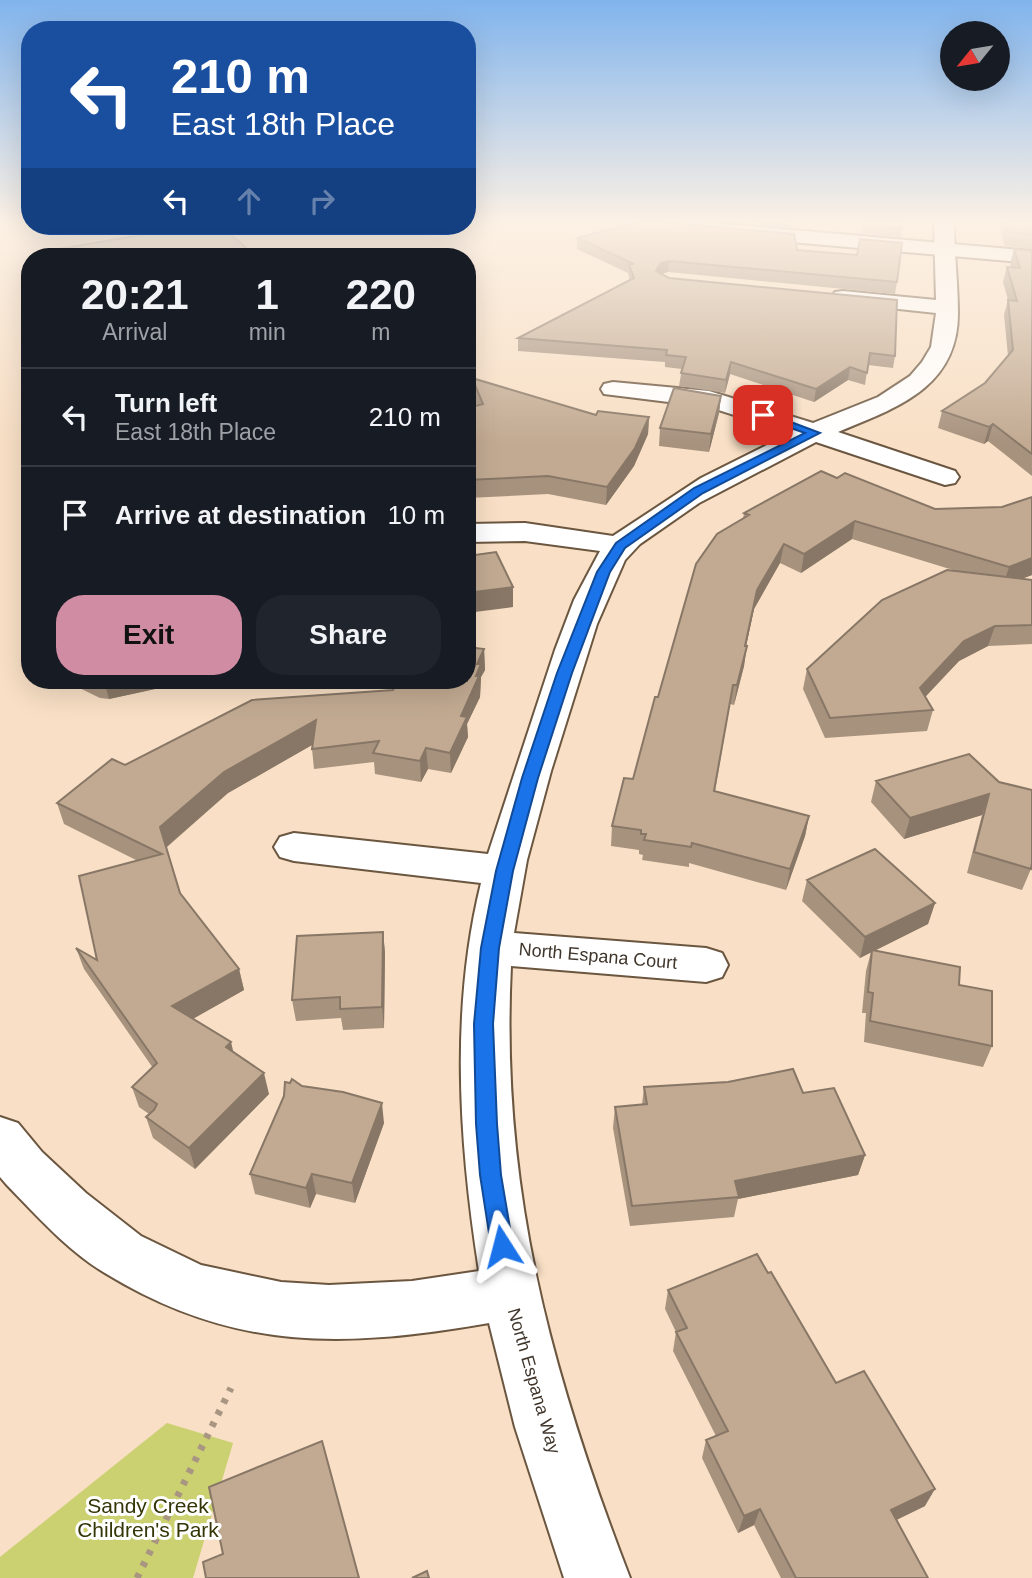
<!DOCTYPE html>
<style>
:root{--surface:#171b24;--page:#20242c;--text:#f1f3f6;--muted:#9ea1a6;--line:#363941;--accent:#d08ca2}
body{margin:0;font-family:Arial,sans-serif;background:var(--page);color:var(--text);height:100vh;display:flex;flex-direction:column;font-size:26px;white-space:nowrap}
*{box-sizing:border-box;margin:0}
p{font-size:23px;color:var(--muted)}
.icon{flex:none;width:38px;height:38px;fill:none;stroke:currentColor;stroke-width:2;stroke-linecap:round;stroke-linejoin:round}
.map{position:relative;flex:1;overflow:hidden}
.side{position:absolute;left:21px;top:248px;width:455px;height:441px;display:flex;flex-direction:column;background:var(--surface);border-radius:28px;box-shadow:0 7px 28px #0002}
.side>*{flex:none}
.hud{position:absolute;left:21px;top:21px;width:455px;height:214px;border-radius:28px;box-shadow:0 7px 28px #0002;background:#1a4fa0;color:#fff;overflow:hidden}
.needle{width:46px;rotate:240deg}
.controls{position:absolute;left:940px;top:21px;display:grid;gap:14px}
.controls a{display:grid;place-items:center;width:70px;height:70px;border-radius:50%;background:var(--surface);box-shadow:0 7px 28px #0002;font-size:35px}
.pin{position:absolute;display:grid;place-items:center;width:60px;height:60px;color:#fff;margin:-30px;border-radius:14px;box-shadow:0 4px 10px #0006}
.me{position:absolute;width:77px;margin:-38px;rotate:351deg;stroke-linejoin:round;filter:drop-shadow(0 0 5px #0008)}
.turn{display:flex;align-items:center;gap:24px;height:147px;padding:0 35px;font-size:32px}
.turn .icon{width:91px;height:91px;stroke-width:2.5}
.turn b{display:block;font-size:49px;line-height:60px}
.lanes{display:flex;align-items:center;height:66px;padding:0 35px;background:#0003;justify-content:center;gap:35px;direction:ltr}
.lanes .off{opacity:.35}
.eta{display:flex;justify-content:space-evenly;align-items:center;height:119px;text-align:center}
.eta b{font-size:42px;font-weight:700;line-height:49px}
.button{display:flex;gap:14px;margin-top:auto;padding:14px 35px}
.button a{flex:1;height:80px;border-radius:28px;background:var(--accent);color:#111;font-size:28px;font-weight:700;line-height:80px;text-align:center}
.button a+a{background:var(--page);color:var(--text)}
ul{padding:0;list-style:none}
li{display:flex;align-items:center;gap:21px;height:98px;padding:0 35px;border-top:2px solid var(--line)}
li div{flex:1}
li b{display:block;font-size:26px}
li em{font-style:normal}
.map>svg:first-child{display:block}
</style>
<div class="map">
<svg width="1032" height="1578" viewBox="0 0 1032 1578">
<rect width="100%" height="100%" fill="#f8dfc5"/>
<!-- green -->
<path fill="#cbd070" d="M167,1423L233,1443L193,1578H0V1557Z"/>
<g fill="none" stroke-linecap="round" stroke-linejoin="round">
<defs>
<path id="minor" d="M934,222H954C954,253 958,283 958,313C958,388 896,408 838,432L955,471L959,477L955,483L945,485L816,442L699,503L640,544L625,560L597,624L551,771L527,860L514,933L706,948L722,953L728,965L722,977L706,982L511,966C500,1188 551,1373 630,1578H564L515,1427L489,1323C345,1348 234,1352 105,1273C68,1251 36,1215 6,1184L0,1177V1117L18,1123L42,1152L86,1193L141,1236L201,1265L281,1282L329,1285L412,1281L479,1271C459,1143 450,1009 481,883L294,861L280,857L274,847L280,837L294,833L488,854L555,650L574,600L600,551L525,541L467,542V524L525,523L613,536L701,478L791,433L709,407L604,394L601,389L604,384L613,382L709,391L813,423L878,397L910,376L922,362L931,347L936,313L843,303L835,302L832,297L835,292L843,291L936,300Z"/>
<path id="tertiary" d="M621,222H702L1032,251V263L630,228Z"/>
</defs>
<!-- minor casing -->
<use href="#minor" stroke="#6b5640" stroke-width="4"/>
<!-- tertiary casing -->
<use href="#tertiary" stroke="#6b5640" stroke-width="4"/>
<!-- path -->
<path stroke="#a89582" stroke-width="7" stroke-dasharray="5 8" stroke-linecap="butt" d="M137,1578L231,1388"/>
<!-- minor -->
<use href="#minor" fill="#fff" fill-rule="evenodd"/>
<!-- tertiary -->
<use href="#tertiary" fill="#fff" fill-rule="evenodd"/>
</g>
<!-- wall -->
<path fill="#a7927e" d="M738,222H791L790,227Z
M864,222H903L901,237L862,233Z
M998,222H1032V249L1005,246Z
M577,238L797,250L897,282L895,294L668,272L661,274L669,278L895,356L893,368L868,365L865,385L848,380L814,402L730,374L725,393L679,386L682,369L665,367V362L518,351V338L630,281L628,273L577,249Z
M1014,249L1032,251V476L988,441L984,444L938,428L942,411L985,383L1008,356L1004,315L1008,300L1003,282L1007,267H1011L1010,264Z
M472,378L596,415L649,417L648,434L634,466L606,505L548,494L467,498V408L477,406L472,395Z
M721,396L719,413L709,452L659,446L660,428Z
M821,471L1032,575L1021,579L1032,580V644L988,646L959,661L925,696L933,710L927,731L825,738L803,689L807,669L953,570L852,539L801,573L780,563L754,609L746,646L744,666L734,705L730,704L715,791L809,816L805,836L786,890L689,863V867L642,860L643,855L639,854V850L611,846L612,826L633,779L658,697L743,519L744,513Z
M484,649L485,670L481,677L480,697L467,724L468,737L451,773L428,769L421,782L375,774L374,762L314,769L312,749V745L228,793L166,848L180,893L239,969L244,990L193,1019L234,1052L269,1094L195,1169L153,1138L146,1117L149,1114L139,1107L132,1087L153,1068L84,969L76,948L97,960L138,861L64,824L57,803L125,765L393,690Z
M65,681H192L109,699L100,698Z
M969,754L1031,869L1022,890L967,873L982,815L904,839L871,802L876,781Z
M807,880L935,903L928,924L874,951L992,1046L983,1067L864,1042L866,1013H862L866,971L871,952L860,958L802,901Z
M383,932L385,953L384,1028L343,1030L341,1018L296,1021L292,1000Z
M302,1086L384,1123L355,1203L316,1194L310,1208L255,1194L250,1174Z
M644,1087L803,1093L865,1155L858,1175L738,1199L734,1217L630,1226L613,1128L615,1107L642,1105Z
M768,1273L836,1383L925,1506L896,1520L928,1578H781L754,1525L738,1533L702,1458L706,1440L716,1436L673,1351L676,1332L665,1309L668,1290Z"/>
<!-- shaded-wall -->
<path fill="#876" d="M669,261L668,272L660,274L656,271L661,263Z
M731,362L730,374L725,393L726,380Z
M850,367L848,380L814,402L816,389Z
M721,396L719,413L709,452L711,434Z
M649,417L648,434L634,466L606,505L607,487Z
M993,424L988,441L984,444L989,427Z
M855,521L852,539L801,573L804,554Z
M784,544L780,563L754,609L742,665L745,646L757,590Z
M1032,558V575L1003,586L1009,567Z
M513,587V607L467,613V593Z
M995,626L988,646L959,661L915,708L920,688L964,641Z
M747,646L744,666L734,705L737,685Z
M484,649L485,670L481,677L480,697L467,724L468,737L451,773L450,753L477,664Z
M104,681H192L109,699Z
M316,720L319,741L228,793L165,848L160,827L224,772Z
M426,748L428,769L421,782L420,761Z
M989,794L982,815L904,839L910,818Z
M809,816L805,836L786,890L790,869Z
M935,903L928,924L860,958L865,937Z
M383,932L385,953L384,1028L382,1007Z
M239,969L244,990L178,1027L172,1006Z
M231,1042L236,1063L226,1047Z
M264,1073L269,1094L195,1169L189,1148Z
M382,1103L384,1123L355,1203L352,1183Z
M865,1155L858,1175L738,1199L735,1181Z
M312,1174L316,1194L310,1208L306,1188Z
M935,1489L925,1506L882,1527L891,1510Z
M760,1509L754,1525L738,1533L744,1516Z"/>
<!-- building -->
<path fill="#c2aa92" stroke="#876" stroke-width="2" d="M638,222H662L794,234L797,250L857,255L860,239L902,243L897,282L669,261L661,263L656,271L669,278L897,300L895,356L870,353L867,373L850,367L816,389L731,362L726,380L681,373L686,357L666,355L667,350L518,338L634,278L629,264H634L577,238Z
M864,222H903L902,229L863,226Z
M1005,222H1032V234L1008,232Z
M194,226H221L252,253L270,250L279,257H59L53,250Z
M1014,249L1032,251V454L993,424L989,427L942,411L985,383L1013,350L1008,300L1017,301L1007,267L1020,268Z
M472,378L596,415L598,411L649,417L635,448L607,487L548,476L467,480V408L483,404Z
M674,388L721,396L711,434L660,428Z
M821,471L837,478L845,473L935,509L1002,507L1032,497V558L1009,567L855,521L804,554L784,544L757,590L745,646H747L737,685H733L714,791L809,816L790,869L692,843L691,847L644,840L646,834H641V830L612,826L624,778L633,779L655,697H658L696,564L717,534L749,515L744,513Z
M496,552L513,587L467,593V556Z
M30,567V622L24,571Z
M947,570L1032,580V625L995,626L964,641L920,688L933,710L830,718L807,669L882,600Z
M467,647L484,649L477,664H481L476,676H479L461,716L467,717L450,753L426,748L420,761L373,753L379,741L312,749L316,720L224,772L160,827L180,893L239,969L172,1006L231,1042L226,1047L264,1073L189,1148L146,1117L154,1110L157,1104L132,1087L157,1063L76,948L97,960L79,876L162,854L57,803L112,759L125,765L252,700L393,690L398,681H467Z
M969,754L999,782L1032,790V863L1031,869L974,852L989,794L910,818L876,781Z
M875,849L935,903L865,937L807,880Z
M383,932L382,1007L340,1009V997L292,1000L297,936Z
M872,950L960,967L959,985L992,991V1046L870,1021L873,993L868,992Z
M793,1069L803,1093L834,1088L865,1155L735,1181L739,1197L632,1206L615,1107L647,1104L644,1087L728,1082Z
M292,1079L302,1086L343,1092L382,1103L352,1183L312,1174L306,1188L250,1174L284,1096L285,1082L290,1083Z
M757,1254L768,1273L771,1272L836,1383L864,1371L935,1489L891,1510L928,1578H796L760,1509L744,1516L706,1440L728,1431L676,1332L687,1328L668,1290Z
M322,1441L359,1578H206L203,1562L223,1554L209,1487Z
M427,1571L429,1578H412Z"/>
<!-- sky -->
<linearGradient id="sky" x2="0" y2="1"><stop stop-color="#81b4ed"/><stop offset="0.5" stop-color="#fcf1e5"/><stop offset="1" stop-color="#fcf1e5" stop-opacity="0"/></linearGradient>
<rect width="1032" height="443" fill="url(#sky)"/>
<!-- route -->
<path fill="#1a73e8" stroke="#114b97" stroke-width="2" d="M759,413H767L820,433L703,493L625,548L610,572L572,673L538,778L513,871L499,948L493,1024L497,1124L501,1175L513,1246L510,1253L502,1256L494,1253L491,1246L480,1175L476,1124L474,1024L481,948L496,871L522,778L557,673L597,572L616,543L694,488L805,433L759,417Z"/>
<g text-anchor="middle" dominant-baseline="central" stroke-width="6" stroke-linejoin="round" paint-order="stroke">
<!-- street labels -->
<g font-size="18" fill="#40362c" stroke="#fff">
<text transform="translate(598 956) rotate(5)">North Espana Court</text>
<text transform="translate(534 1381) rotate(74)">North Espana Way</text>
</g>
<!-- near-park labels -->
<g font-size="21" fill="#353608" stroke="#fff">
<text x="148" y="1505">Sandy Creek<tspan x="148" dy="24">Children's Park</tspan></text>
</g>
</g>
</svg>
<div class="controls">
<a><svg class="needle" viewBox="-14 -14 28 28"><path d="M0-13l5 13h-10z" fill="#e53935"/><path d="M0 13l5-13h-10z" fill="#9ea1a6"/></svg></a>
</div>
<div class="pin" style="left:763px;top:415px;background:#d93025"><svg class="icon" aria-label="arrive" viewBox="0 0 24 24"><path d="M6 21V4h12l-3 4 3 4H6"/></svg></div>
<svg class="me" style="left:502px;top:1246px" viewBox="-20 -20 40 40"><path d="M0-17L14 15 0 8-14 15z" fill="#1a73e8" stroke="#fff" stroke-width="4"/></svg>
<div class="hud">
<div class="turn"><svg class="icon" aria-label="left" viewBox="0 0 24 24"><path d="M17 20v-9H6M10 6l-5 5 5 5"/></svg><div><b>210 m</b>East 18th Place</div></div>
<div class="lanes"><svg class="icon" aria-label="left" viewBox="0 0 24 24"><path d="M17 20v-9H6M10 6l-5 5 5 5"/></svg><svg class="icon off" aria-label="ahead" viewBox="0 0 24 24"><path d="M12 20V5M6 11l6-6 6 6"/></svg><svg class="icon off" aria-label="right" viewBox="0 0 24 24"><path d="M7 20v-9h11M14 6l5 5-5 5"/></svg></div>
</div>
<section class="side">
<div class="eta">
<div><b>20:21</b><p>Arrival</p></div>
<div><b>1</b><p>min</p></div>
<div><b>220</b><p>m</p></div>
</div>
<ul>
<li><svg class="icon" aria-label="left" viewBox="0 0 24 24"><path d="M17 20v-9H6M10 6l-5 5 5 5"/></svg><div><b>Turn left</b><p>East 18th Place</p></div><em>210 m</em></li>
<li><svg class="icon" aria-label="arrive" viewBox="0 0 24 24"><path d="M6 21V4h12l-3 4 3 4H6"/></svg><div><b>Arrive at destination</b></div><em>10 m</em></li>
</ul>
<div class="button"><a>Exit</a><a>Share</a></div>
</section>
</div>
